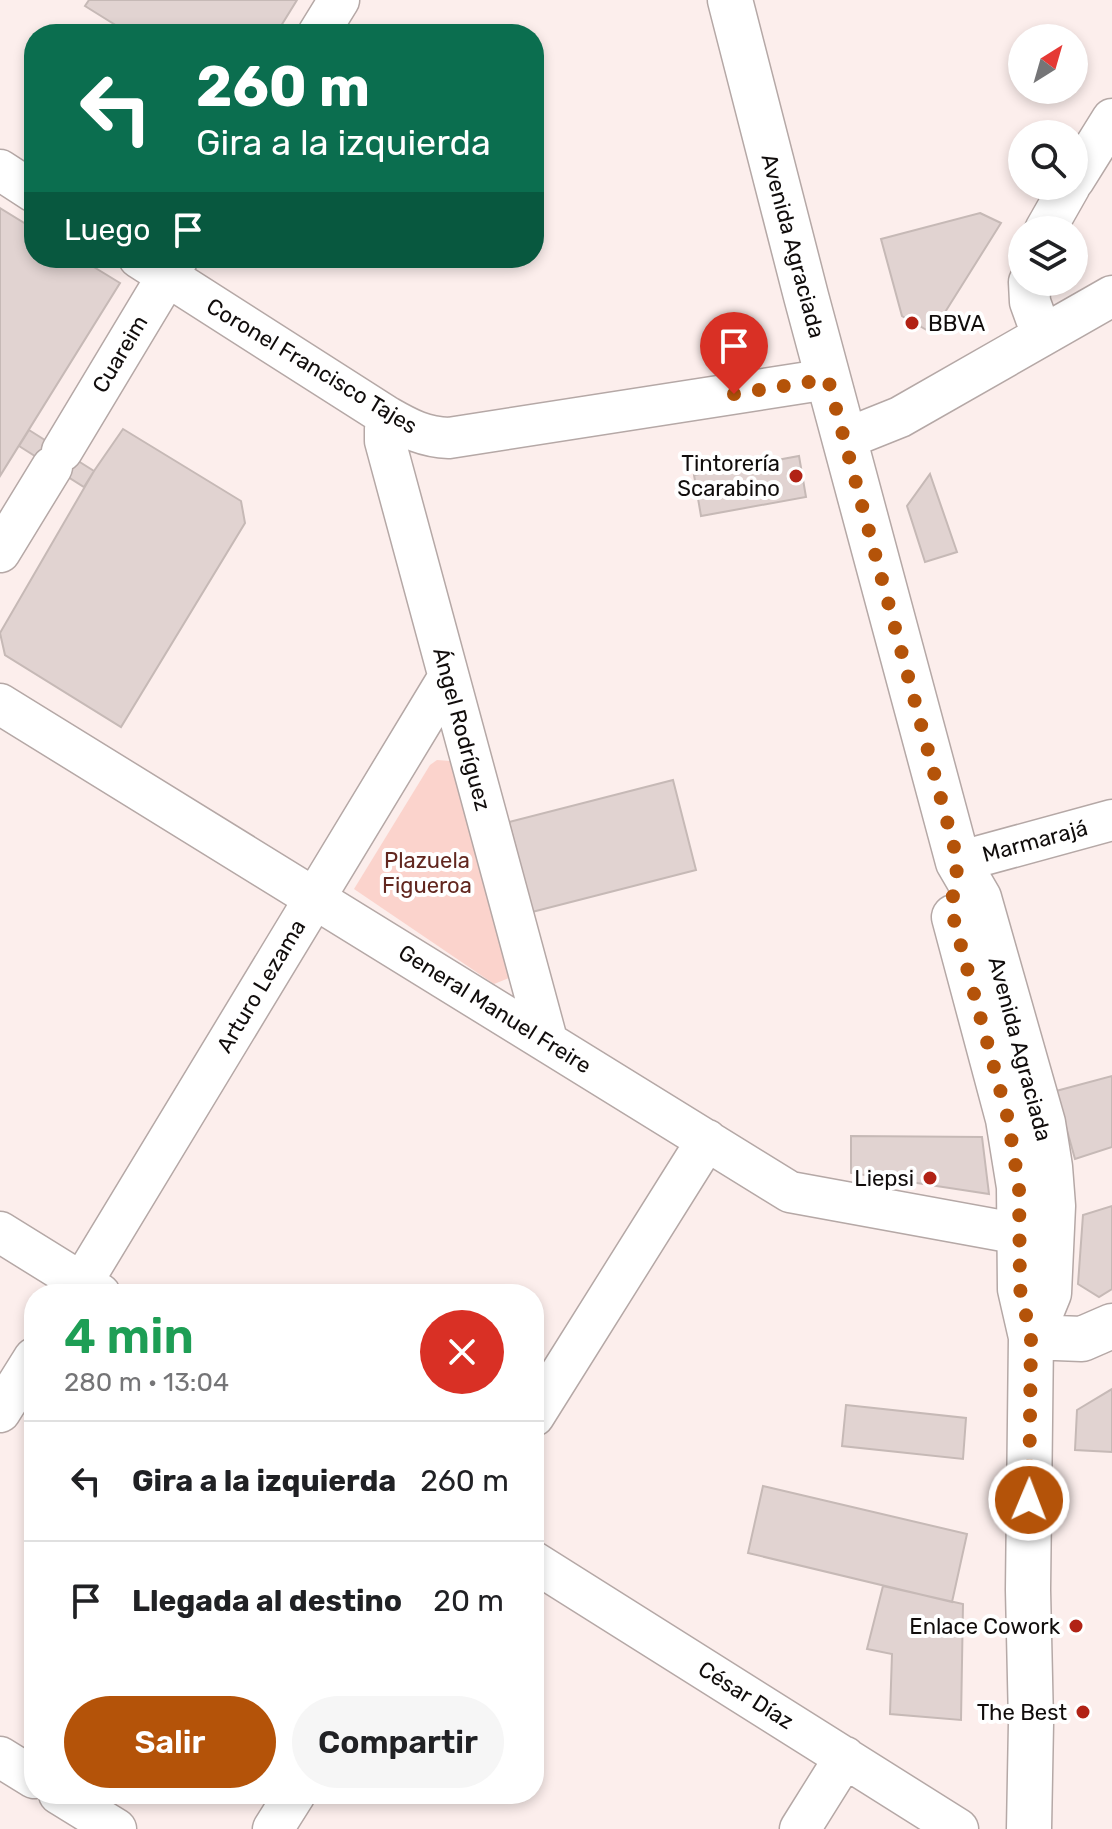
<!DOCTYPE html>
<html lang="es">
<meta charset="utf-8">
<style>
:root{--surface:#fff;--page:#f6f6f6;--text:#202124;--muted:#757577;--line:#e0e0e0;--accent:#b45309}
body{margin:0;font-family:Rubik,sans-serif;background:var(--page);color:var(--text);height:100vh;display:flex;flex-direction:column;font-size:30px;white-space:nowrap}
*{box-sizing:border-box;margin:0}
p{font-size:26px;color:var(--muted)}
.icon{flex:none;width:44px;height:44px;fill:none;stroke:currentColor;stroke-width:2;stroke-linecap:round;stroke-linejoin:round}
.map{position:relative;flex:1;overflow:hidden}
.drawer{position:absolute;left:24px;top:1284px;width:520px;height:520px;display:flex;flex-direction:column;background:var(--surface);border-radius:32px;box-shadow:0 4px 12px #0003}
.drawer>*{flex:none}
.hud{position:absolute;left:24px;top:24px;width:520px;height:244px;border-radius:32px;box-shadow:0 4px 12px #0003;background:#0b6e4f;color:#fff;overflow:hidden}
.needle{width:52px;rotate:37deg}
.fabs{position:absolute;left:1008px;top:24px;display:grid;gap:16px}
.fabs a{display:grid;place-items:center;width:80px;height:80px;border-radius:50%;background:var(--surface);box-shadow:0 4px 12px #0003;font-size:40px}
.pin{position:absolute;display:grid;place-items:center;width:68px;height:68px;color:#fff;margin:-82px -34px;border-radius:50% 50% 50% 0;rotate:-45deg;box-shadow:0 0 8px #0007}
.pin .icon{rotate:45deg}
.me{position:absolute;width:88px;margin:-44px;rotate:1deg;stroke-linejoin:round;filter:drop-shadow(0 0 6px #0008)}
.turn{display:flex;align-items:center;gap:28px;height:168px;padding:0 40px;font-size:36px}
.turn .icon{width:104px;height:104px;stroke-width:2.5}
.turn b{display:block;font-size:56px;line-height:68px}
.then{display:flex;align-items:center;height:76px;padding:0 40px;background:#0003;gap:16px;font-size:30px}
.round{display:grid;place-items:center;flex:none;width:84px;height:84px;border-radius:42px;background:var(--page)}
.summary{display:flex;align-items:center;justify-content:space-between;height:136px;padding:0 40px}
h1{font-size:48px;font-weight:600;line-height:60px;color:#1e9e55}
.action{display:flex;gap:16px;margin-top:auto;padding:16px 40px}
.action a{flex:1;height:92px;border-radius:48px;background:var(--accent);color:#fff;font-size:32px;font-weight:600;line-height:92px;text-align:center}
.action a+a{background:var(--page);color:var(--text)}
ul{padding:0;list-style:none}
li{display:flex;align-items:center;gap:24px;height:120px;padding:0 40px;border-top:2px solid var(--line)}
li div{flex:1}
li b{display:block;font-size:30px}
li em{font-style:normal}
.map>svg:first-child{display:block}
</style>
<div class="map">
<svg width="1112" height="1829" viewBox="0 0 1112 1829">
<rect width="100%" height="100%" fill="#fceeec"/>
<!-- green -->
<path fill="#fbd3cc" d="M437,760L450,761L456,767L509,978L494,984L354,889L430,765Z"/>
<!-- building -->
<path fill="#e1d3d1" stroke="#c6b9b6" stroke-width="2" d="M89,0H297L276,34H130L85,6Z
M0,208L34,229V258H79L120,283L0,476Z
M980,213L1001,223L932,333L902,316L881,239Z
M123,429L241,501L245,523L121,727L5,655L0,633L94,471Z
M29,430L94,471L84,487L19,446Z
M799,456L806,497L701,516L694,475Z
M930,474L957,552L925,562L907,506Z
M673,780L696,870L532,912L509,822Z
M1112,1076V1147L1075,1159L1056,1091Z
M851,1136L982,1137L989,1194L851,1173Z
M1112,1206V1289L1099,1297L1078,1284L1083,1215Z
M1112,1389V1452L1075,1450L1077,1410Z
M846,1405L966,1418L963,1459L842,1446Z
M763,1486L967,1534L952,1602L748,1553Z
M883,1586L963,1604L961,1720L890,1714L892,1654L867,1649Z"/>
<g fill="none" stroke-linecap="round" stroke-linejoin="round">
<defs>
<path id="minor" d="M318,34L339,0
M0,170L34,192
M1074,180L1112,119
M1045,230L1070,186
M139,258L388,417C409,429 424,437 449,438L828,379
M1029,282L1030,302L1042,335
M388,417L385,429V441L547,1040
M845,439L900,417L1112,296
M62,451L178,258
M0,552L52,467
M0,704L790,1192L1020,1234
M958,862L1112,820
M0,1232L100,1294
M75,1294L448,678
M0,1412L34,1358
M534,1416L707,1140
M534,1562L958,1829
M0,1757L34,1778
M59,1794L116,1829
M273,1829L295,1794
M800,1829L845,1757"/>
<path id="major" d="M730,0L806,296L958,862L979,898L1043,1123L1050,1167L1053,1206L1049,1293L1031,1337
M954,917L1008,1119L1019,1187L1020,1289L1031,1337L1028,1590L1031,1723L1029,1829
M1031,1337L1082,1339L1112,1326"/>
</defs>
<!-- minor casing -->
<use href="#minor" stroke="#b5a8a6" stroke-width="43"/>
<!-- major casing -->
<use href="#major" stroke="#b5a8a6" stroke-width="47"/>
<!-- minor -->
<use href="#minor" stroke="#fff" stroke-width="40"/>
<!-- major -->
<use href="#major" stroke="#fff" stroke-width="44"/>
</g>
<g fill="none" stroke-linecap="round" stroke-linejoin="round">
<!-- route -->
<path stroke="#b45309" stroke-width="14" stroke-dasharray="0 25.2" d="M734,394L828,379L958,862L951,909L1008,1119L1019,1187L1020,1289L1031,1337L1029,1500"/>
</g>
<!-- markers -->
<g fill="#b12215" stroke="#fff" stroke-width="3">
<circle cx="912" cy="323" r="8"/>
<circle cx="796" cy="476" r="8"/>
<circle cx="930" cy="1178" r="8"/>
<circle cx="1076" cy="1626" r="8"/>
<circle cx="1083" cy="1712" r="8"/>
</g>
<g text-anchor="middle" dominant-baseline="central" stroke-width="8" stroke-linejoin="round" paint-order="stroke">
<!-- street labels -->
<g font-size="22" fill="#110d0c" stroke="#fff">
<text transform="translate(793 246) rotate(75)">Avenida Agraciada</text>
<text transform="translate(120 354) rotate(-59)">Cuareim</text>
<text transform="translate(312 366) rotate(31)">Coronel Francisco Tajes</text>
<text transform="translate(462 729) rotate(75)">Ángel Rodríguez</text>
<text transform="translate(1035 841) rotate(-15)">Marmarajá</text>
<text transform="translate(261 986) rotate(-59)">Arturo Lezama</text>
<text transform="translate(495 1009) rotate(32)">General Manuel Freire</text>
<text transform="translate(1020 1049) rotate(75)">Avenida Agraciada</text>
<text transform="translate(746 1695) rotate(32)">César Díaz</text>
</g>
<!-- poi labels -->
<g font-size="22" fill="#110d0c" stroke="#fff" text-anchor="end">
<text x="928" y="323" text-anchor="start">BBVA</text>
<text x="780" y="463">Tintorería<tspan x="780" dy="25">Scarabino</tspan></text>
<text x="914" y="1178">Liepsi</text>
<text x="1060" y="1626">Enlace Cowork</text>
<text x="1067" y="1712">The Best</text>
</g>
<!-- park labels -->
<g font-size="22" fill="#62271f" stroke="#fff">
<text x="427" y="860">Plazuela<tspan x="427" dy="25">Figueroa</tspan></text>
</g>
</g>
</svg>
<div class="fabs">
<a><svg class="needle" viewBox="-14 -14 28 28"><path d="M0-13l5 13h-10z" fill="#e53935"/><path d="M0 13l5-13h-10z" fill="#757577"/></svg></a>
<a><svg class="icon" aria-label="search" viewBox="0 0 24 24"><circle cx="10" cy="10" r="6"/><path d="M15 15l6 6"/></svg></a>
<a><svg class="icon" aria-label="layers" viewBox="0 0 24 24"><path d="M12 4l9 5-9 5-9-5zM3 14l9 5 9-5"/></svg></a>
</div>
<div class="pin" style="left:734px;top:394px;background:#d93025"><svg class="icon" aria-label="arrive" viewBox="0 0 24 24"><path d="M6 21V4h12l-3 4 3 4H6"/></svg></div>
<svg class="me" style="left:1029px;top:1500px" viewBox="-20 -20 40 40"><circle r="17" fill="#b45309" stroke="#fff" stroke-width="3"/><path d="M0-11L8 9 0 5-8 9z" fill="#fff"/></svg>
<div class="hud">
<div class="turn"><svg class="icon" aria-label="left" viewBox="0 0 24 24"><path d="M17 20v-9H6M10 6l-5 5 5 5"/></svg><div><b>260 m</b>Gira a la izquierda</div></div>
<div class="then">Luego<svg class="icon" aria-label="arrive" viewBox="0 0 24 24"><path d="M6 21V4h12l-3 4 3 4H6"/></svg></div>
</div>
<section class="drawer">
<div class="summary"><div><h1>4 min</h1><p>280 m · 13:04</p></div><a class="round" style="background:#d93025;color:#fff"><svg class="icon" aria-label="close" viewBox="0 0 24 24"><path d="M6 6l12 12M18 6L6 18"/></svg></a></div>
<ul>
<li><svg class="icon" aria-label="left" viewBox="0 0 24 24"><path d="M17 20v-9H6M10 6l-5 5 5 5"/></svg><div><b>Gira a la izquierda</b></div><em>260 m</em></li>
<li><svg class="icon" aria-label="arrive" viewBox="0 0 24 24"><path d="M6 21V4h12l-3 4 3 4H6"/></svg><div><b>Llegada al destino</b></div><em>20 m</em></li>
</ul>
<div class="action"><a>Salir</a><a>Compartir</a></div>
</section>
</div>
